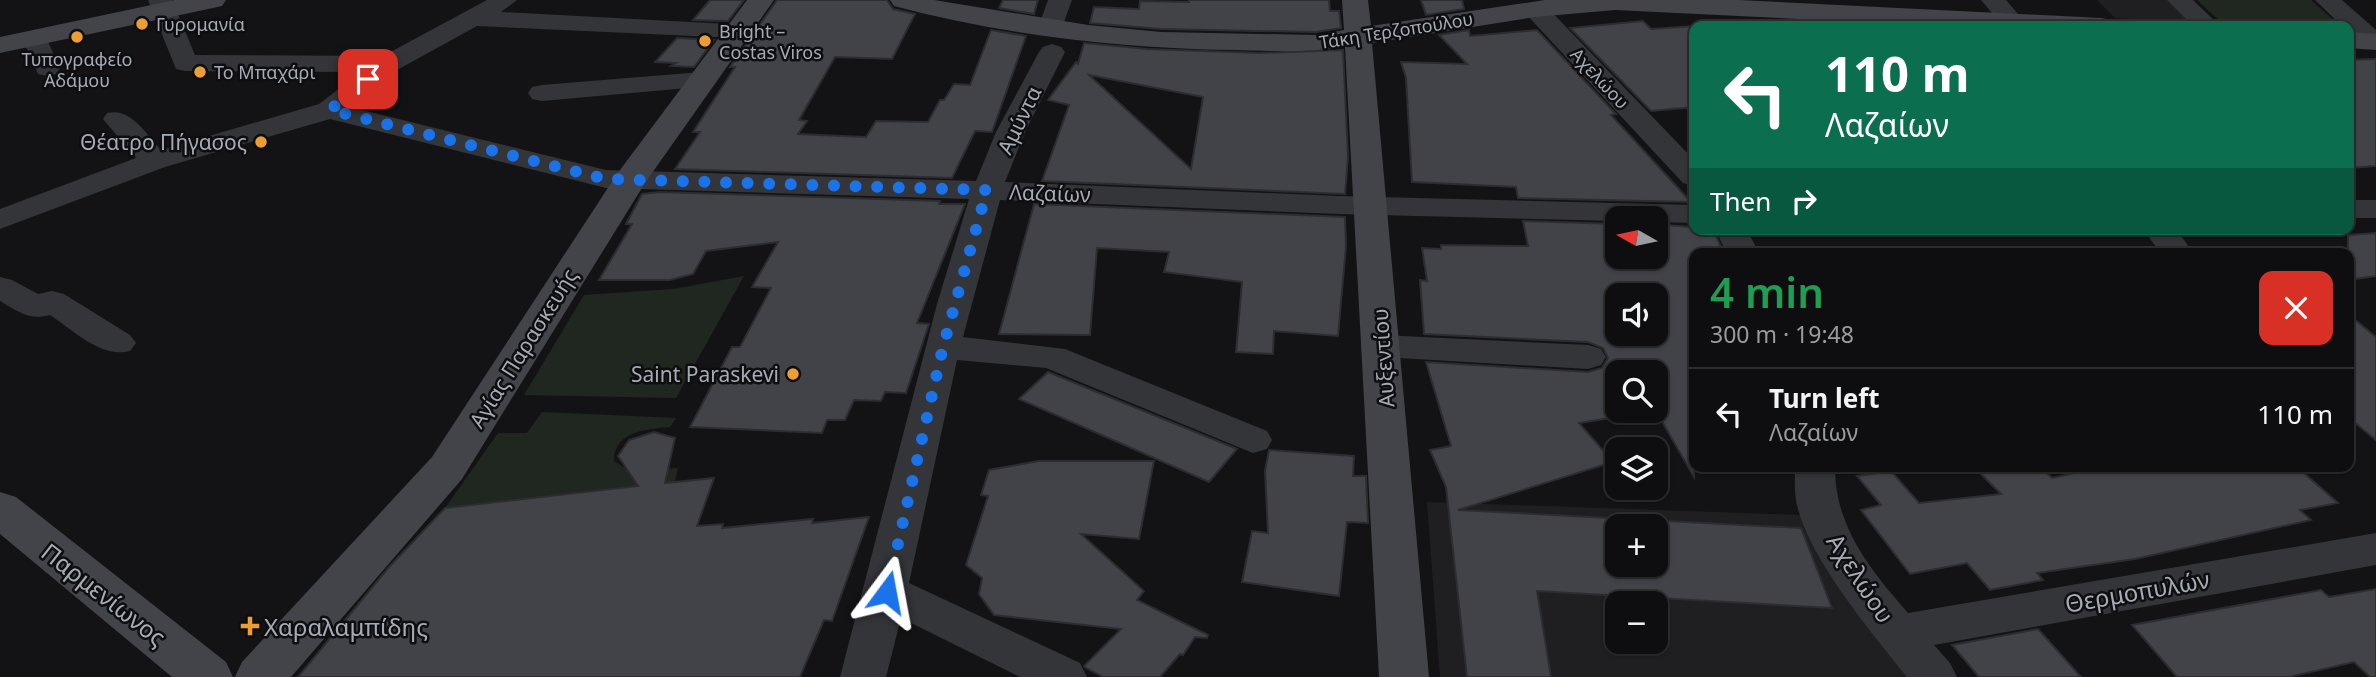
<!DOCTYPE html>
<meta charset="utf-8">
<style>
:root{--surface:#0e0e10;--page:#1c1c1e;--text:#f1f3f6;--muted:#9b9c9f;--line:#2e2e30}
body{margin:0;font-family:"Noto Sans",sans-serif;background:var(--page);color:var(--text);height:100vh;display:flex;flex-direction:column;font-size:26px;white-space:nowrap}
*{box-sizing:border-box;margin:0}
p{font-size:23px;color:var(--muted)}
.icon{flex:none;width:38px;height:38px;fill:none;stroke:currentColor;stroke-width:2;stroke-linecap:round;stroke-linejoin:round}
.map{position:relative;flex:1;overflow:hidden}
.sheet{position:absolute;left:1689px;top:248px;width:665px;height:224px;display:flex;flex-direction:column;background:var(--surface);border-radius:14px;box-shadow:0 2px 5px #0004,0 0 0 2px var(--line)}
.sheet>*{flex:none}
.top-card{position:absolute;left:1689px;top:21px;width:665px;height:214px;border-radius:14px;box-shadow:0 2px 5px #0004,0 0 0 2px var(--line);background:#0b6e4f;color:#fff;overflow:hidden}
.needle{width:46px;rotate:279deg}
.buttons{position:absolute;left:1605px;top:206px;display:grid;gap:14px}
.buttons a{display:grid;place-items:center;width:63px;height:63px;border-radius:14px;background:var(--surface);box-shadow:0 2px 5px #0004,0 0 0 2px var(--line);font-size:35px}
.pin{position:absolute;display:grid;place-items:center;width:60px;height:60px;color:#fff;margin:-30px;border-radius:14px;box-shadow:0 4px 10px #0006}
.me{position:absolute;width:77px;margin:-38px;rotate:13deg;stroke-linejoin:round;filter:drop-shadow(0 0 5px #0008)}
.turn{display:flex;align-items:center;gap:24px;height:147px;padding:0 21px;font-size:32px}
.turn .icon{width:91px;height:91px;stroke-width:2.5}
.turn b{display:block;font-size:49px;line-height:60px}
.then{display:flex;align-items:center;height:66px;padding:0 21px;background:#0003;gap:14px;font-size:26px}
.round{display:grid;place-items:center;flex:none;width:74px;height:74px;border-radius:14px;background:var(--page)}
.head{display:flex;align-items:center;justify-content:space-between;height:119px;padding:0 21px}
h1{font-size:42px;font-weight:600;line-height:52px;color:#1e9e55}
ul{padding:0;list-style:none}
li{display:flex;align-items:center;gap:21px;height:91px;padding:0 21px;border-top:2px solid var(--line)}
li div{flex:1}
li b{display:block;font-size:26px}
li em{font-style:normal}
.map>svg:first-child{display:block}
</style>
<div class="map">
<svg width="2376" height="677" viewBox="0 0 2376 677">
<rect width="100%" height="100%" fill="#131315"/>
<!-- built -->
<path fill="#1f1f21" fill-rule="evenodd" d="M2097,0H2168L2191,22L2115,18Z
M1427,502L1802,515L1913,677H1440ZM1617,527H1656V565H1617ZM1617,604H1656V642H1617Z"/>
<!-- green -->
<path fill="#1f2720" d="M2197,0H2311L2340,26L2223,24Z
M744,276L676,398L524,395L584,295L673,289Z
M542,412L676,418L670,427C647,429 614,431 614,461L628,470L678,468L675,482L445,508L498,433H527Z"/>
<!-- building -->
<path fill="#424348" stroke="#2d2d31" stroke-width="2" fill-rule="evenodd" d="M710,0H744L728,21L693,20Z
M777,0H887L893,9L915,14L892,59L835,57L799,120L807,121L798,134L866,137L876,121L928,122L940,100H944L954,84L970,85L991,30L1026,36L992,132L975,131L952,178L675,169L700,132H693L735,67H730Z
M1003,0H1038L1034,14L999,8Z
M1189,0H1329L1330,11H1339L1341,28L1316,32L1161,29L1090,23L1094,7L1139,9L1140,1L1189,2Z
M1421,0H1462L1464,9L1426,15Z
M1643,21L1651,29L1694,26V107L1651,111L1570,28Z
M1469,30L1470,36L1537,30L1616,114L1611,115L1691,202L1518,198L1516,187L1412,182L1406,78L1401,62L1467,64L1439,35Z
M677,38L714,40L694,67L671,66L676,63L655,62Z
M1084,43L1147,49L1260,53L1343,50L1348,158L1345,194L1042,181L1069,105L1048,100L1076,62L1078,64ZM1089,75L1203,97L1191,169Z
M2376,59V166L2348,168V60Z
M660,192L940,201L939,204H965L917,323L929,324L906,393L885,392L881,401L854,400L845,420H827L822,433L690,427L732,347H740L771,288L752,287L778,242L706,251L693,274L670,280H599L632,224H626L642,194Z
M1034,204L1345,217L1346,246L1338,336L1274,331L1273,354L1236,352L1242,282L1164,272L1169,252L1097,248L1090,335L999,334Z
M1523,221L1617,224V257H1656V224L1713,229L1724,254H1694V477L1656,411V373H1617V411H1655L1579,423L1613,462L1458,510L1801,528L1832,608L1537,591L1551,677H1467L1446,487L1430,450L1451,446L1426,362L1588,372L1602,368L1608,358L1603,348L1588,342L1424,334L1420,280L1427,281L1422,248L1441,249V245L1528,246ZM1617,296H1656V334H1617ZM1617,527H1656V565H1617Z
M2376,233V276L2348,280V235Z
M2348,314L2376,337V440L2348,417Z
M1048,372L1237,449L1209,482L1019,399Z
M654,432L675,438L665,483L714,478L697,526L723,524L722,528L813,519L812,523L869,517L832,621L824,620L800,677H298L389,567L445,508L638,486L618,456L629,440Z
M1269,450L1354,456L1353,476H1366L1368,523L1347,522L1339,596L1242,582L1252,531L1268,533L1265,471Z
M1039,461H1154L1139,539L1081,534L1144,591L1137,600L1208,635L1207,638L1195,637L1183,655L1180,654L1160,677H1103L1086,668L1084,666L1121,629L994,615L979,594L982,578L966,565L988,496L981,495L989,470Z
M1974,467H2041L2052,478L2102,467H2297L2338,503L2300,510L2311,520L2135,559L2037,573L2043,580L1990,590L1967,563L1910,574L1861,510L1881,505L1857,476L1891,471L1919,503L2001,494Z
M2376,589V677H2370L2354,662L2289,677H2177L2132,625L2321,590L2329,597Z
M2038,629L2081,677H1979L1952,645Z"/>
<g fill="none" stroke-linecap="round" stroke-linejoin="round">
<!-- street -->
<path fill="#343539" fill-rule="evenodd" d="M148,0H172L195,55L383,56L487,0H517L501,12L746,25L750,30L746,35L737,38L477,26L397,70L350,107L606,170L976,181L996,132L1039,52L1043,47L1052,44L1061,47L1065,52L1025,132L1005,182L1339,196L1694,205V223L1656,222V219H1617V221L1339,214L1000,200L963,337L1065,349L1267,431L1272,440L1267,449L1253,453L1046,368L957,360L909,583L1080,663L1087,677H1020L901,618L886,677H840L937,304L969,199L606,188L330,119L165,167L0,229V209L136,158L103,119L107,113C131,107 146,134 161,150L319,104L361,72L185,71L176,69Z
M1048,0H1072L1060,33L1051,36L1042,33L1038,28Z
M1981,0H2006L2025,22L2023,26H2003Z
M2167,0H2193L2220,26H2193Z
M2315,0H2342L2376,30V49L2366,47L2348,32V26H2342Z
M1535,2L1544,4L1694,160V186L1683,183L1526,14L1523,9L1526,4Z
M35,30L44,33L60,68L56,74L47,76L38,74L22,38L26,33Z
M701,72L710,74L714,80L710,86L542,101L532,99L528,93L532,87L542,85Z
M2348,200H2376V218H2348Z
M1715,229H1747L1759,254H1727Z
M2143,229H2176L2194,254H2161Z
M0,277L12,280L38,294L52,291L64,294L130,335L136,343L130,351C102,359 73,330 50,315C30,321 17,311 0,301Z
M1382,335L1588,345L1601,349L1606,357L1601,365L1588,369L1382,357L1370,354L1364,346L1370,338Z
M1795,467H1835C1835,527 1870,569 1908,613L2376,533V565L1934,645L1950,663L1957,677H1907C1872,633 1810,560 1797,505C1794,493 1795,480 1795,467Z"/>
<!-- secondary -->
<path fill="#424449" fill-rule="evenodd" d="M175,0H226L222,6L213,8L0,53V37Z
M747,0H774L645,183L462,479L291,677H235L242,662L432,457L617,174Z
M890,0H934L1088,25L1161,32L1316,35L1344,30L1342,0H1368L1371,26L1545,0H1738L2101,18L2111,20L2115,26H1940L1615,10L1535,17L1372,43L1429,677H1379L1345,47C1307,53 1270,51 1232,50C1119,48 1003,35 894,6Z
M2348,32L2376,34V50L2348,48Z
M0,492L16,497L226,662L233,677H172L0,534Z"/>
</g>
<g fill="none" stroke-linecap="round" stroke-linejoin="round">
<!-- route -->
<path stroke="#1a73e8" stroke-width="12" stroke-dasharray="0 21.6" d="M368,79L330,110L606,179L987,190L943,347L887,592"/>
</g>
<!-- markers -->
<g fill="#ed9e32" stroke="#0e0e10" stroke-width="2.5">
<circle cx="142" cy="24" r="7"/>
<circle cx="77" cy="37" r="7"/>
<circle cx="705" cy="41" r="7"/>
<circle cx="200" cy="72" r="7"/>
<circle cx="261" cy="142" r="7"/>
<circle cx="793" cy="374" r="7"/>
<path d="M246.5 615.5h7v7h7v7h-7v7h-7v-7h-7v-7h7z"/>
</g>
<g text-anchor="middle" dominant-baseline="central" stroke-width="5" stroke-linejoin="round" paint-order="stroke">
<!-- far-poi labels -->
<g font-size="18" fill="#a5abb5" stroke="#0e0e10" text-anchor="start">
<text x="156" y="24">Γυρομανία</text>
<text x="719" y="31">Bright –<tspan x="719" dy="21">Costas Viros</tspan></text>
<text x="77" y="59" text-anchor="middle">Τυπογραφείο<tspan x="77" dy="21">Αδάμου</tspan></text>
<text x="214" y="72">Το Μπαχάρι</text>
</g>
<!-- far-street labels -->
<g font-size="18" fill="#a5abb5" stroke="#0e0e10">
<text transform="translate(1396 30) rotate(-9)">Τάκη Τερζοπούλου</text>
<text transform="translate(1600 78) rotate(47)">Αχελώου</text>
</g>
<!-- street labels -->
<g font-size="21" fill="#a5abb5" stroke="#0e0e10">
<text transform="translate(1019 120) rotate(-64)">Αμύντα</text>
<text transform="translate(1050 193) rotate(2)">Λαζαίων</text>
<text transform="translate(523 348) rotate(-58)">Αγίας Παρασκευής</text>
<text transform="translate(1383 358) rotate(-94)">Αυξεντίου</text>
</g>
<!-- poi labels -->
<g font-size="21" fill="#a5abb5" stroke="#0e0e10" text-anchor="end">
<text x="247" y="142">Θέατρο Πήγασος</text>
<text x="779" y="374">Saint Paraskevi</text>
</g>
<!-- near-street labels -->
<g font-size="24" fill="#a5abb5" stroke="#0e0e10">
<text transform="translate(1861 578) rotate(57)">Αχελώου</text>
<text transform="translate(2137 591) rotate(-10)">Θερμοπυλών</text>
<text transform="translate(104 594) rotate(38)">Παρμενίωνος</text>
</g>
<!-- near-poi labels -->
<g font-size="24" fill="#a5abb5" stroke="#0e0e10" text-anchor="start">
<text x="264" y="626">Χαραλαμπίδης</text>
</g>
</g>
</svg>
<div class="buttons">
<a><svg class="needle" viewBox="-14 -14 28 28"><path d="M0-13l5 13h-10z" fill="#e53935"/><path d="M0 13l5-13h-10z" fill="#9b9c9f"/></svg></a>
<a><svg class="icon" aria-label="sound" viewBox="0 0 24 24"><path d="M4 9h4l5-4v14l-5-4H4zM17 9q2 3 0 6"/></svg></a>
<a><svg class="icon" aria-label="search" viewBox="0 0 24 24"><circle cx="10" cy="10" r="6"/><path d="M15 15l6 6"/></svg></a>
<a><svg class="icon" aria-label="layers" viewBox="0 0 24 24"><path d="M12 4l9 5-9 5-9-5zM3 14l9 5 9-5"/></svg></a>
<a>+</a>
<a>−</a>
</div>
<div class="pin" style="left:368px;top:79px;background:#d93025"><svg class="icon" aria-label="arrive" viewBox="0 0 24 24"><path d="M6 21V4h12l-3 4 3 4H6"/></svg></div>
<svg class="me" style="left:887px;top:592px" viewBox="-20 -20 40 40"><path d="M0-17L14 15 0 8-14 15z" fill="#1a73e8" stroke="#fff" stroke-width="4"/></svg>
<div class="top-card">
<div class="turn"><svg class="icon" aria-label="left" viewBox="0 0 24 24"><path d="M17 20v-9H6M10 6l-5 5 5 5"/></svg><div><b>110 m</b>Λαζαίων</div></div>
<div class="then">Then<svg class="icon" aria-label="right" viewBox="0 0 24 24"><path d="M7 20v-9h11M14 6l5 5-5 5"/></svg></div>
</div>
<section class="sheet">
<div class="head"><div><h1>4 min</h1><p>300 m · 19:48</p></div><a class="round" style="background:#d93025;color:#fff"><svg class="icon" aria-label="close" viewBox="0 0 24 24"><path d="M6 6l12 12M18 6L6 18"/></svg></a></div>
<ul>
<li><svg class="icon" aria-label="left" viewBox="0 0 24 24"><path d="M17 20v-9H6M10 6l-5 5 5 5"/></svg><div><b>Turn left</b><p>Λαζαίων</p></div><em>110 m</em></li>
</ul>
</section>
</div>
